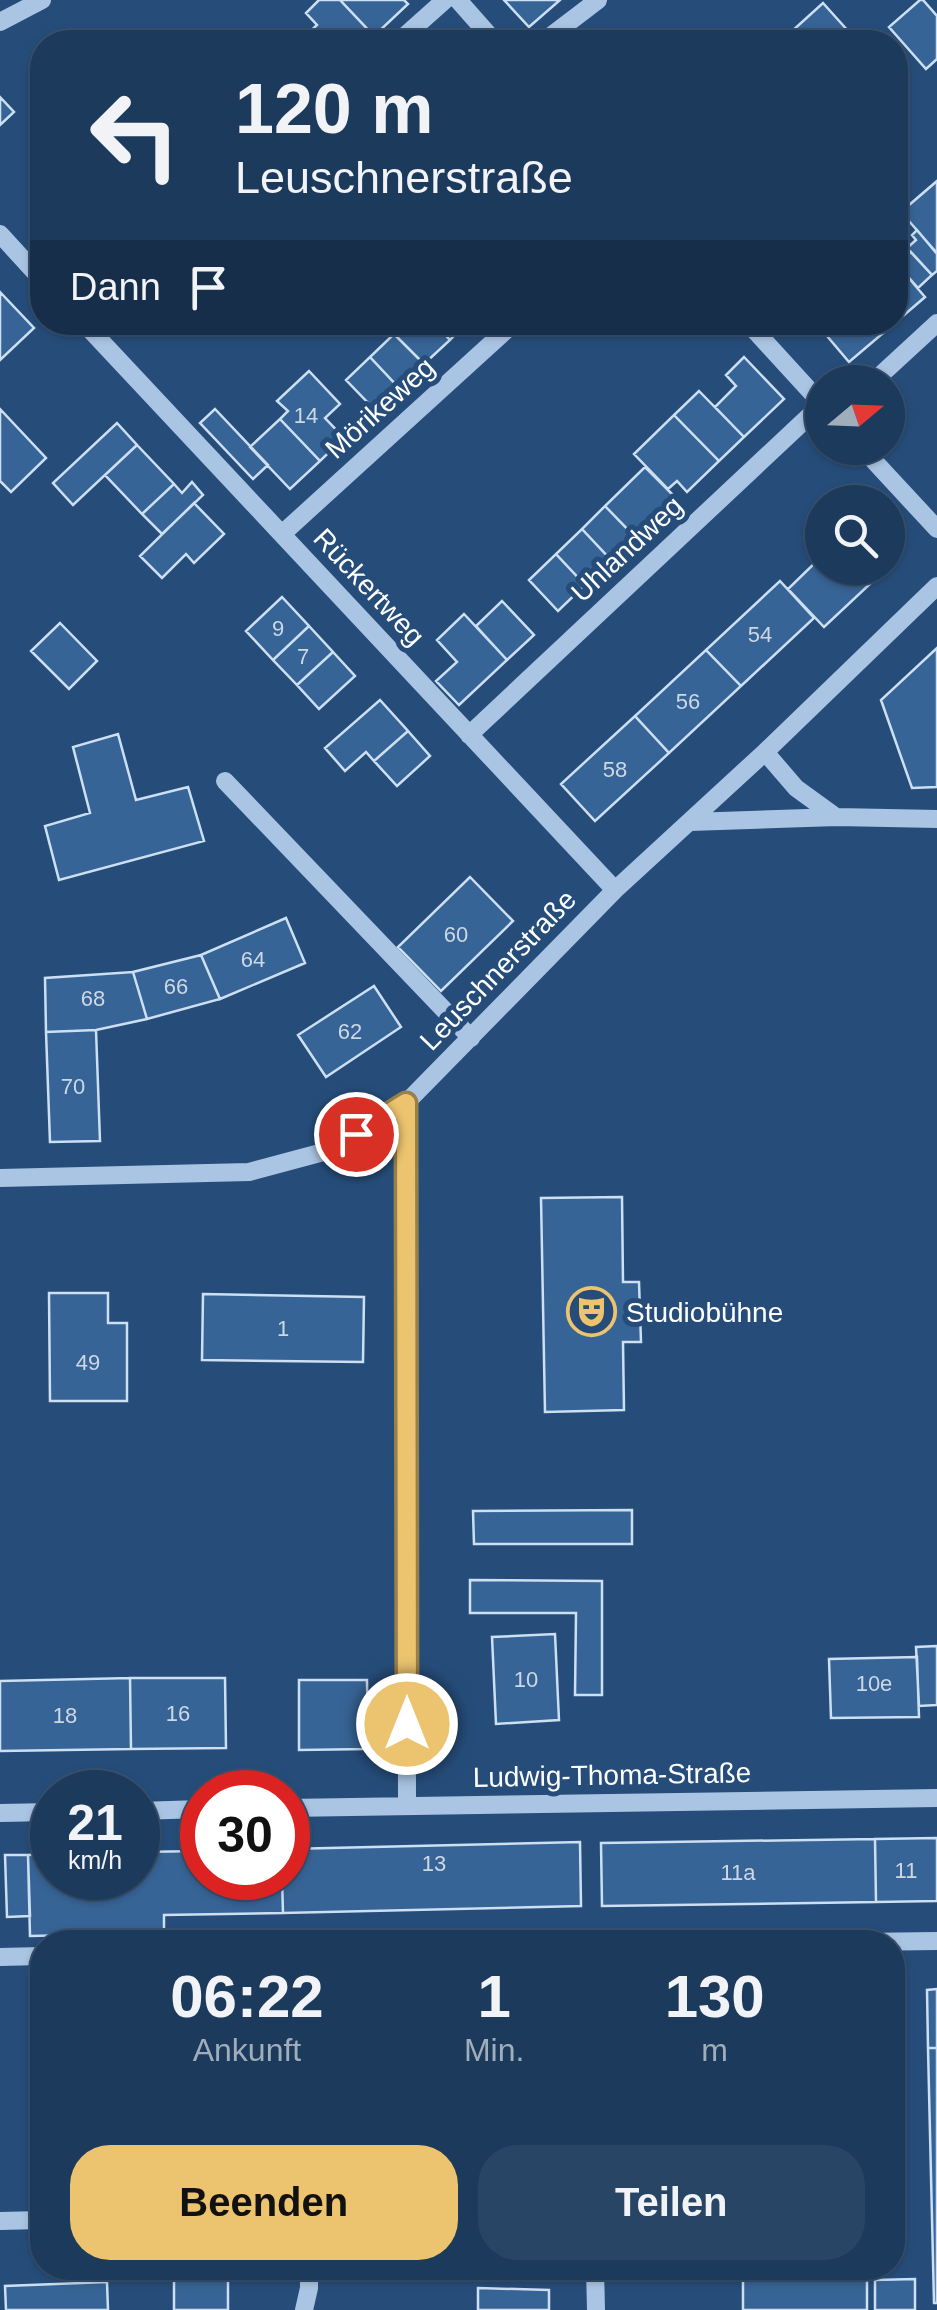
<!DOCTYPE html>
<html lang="de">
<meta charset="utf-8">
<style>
:root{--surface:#1c3a5c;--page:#294565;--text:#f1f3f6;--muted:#a0adbb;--line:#3a5472;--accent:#ecc46f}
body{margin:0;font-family:Arial,sans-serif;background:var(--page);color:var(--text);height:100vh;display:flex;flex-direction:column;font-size:38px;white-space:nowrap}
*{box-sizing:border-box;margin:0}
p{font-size:32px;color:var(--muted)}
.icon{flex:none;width:55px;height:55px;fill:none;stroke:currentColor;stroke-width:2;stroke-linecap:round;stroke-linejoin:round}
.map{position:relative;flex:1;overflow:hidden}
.details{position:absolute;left:30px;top:1930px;width:875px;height:350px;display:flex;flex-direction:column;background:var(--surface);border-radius:40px;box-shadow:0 2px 8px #0004,0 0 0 2px var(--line)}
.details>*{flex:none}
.banner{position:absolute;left:30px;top:30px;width:878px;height:305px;border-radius:40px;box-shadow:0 2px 8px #0004,0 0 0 2px var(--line);background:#1c3a5c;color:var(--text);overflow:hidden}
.needle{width:65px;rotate:71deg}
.fabs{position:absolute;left:805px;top:365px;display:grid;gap:20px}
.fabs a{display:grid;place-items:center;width:100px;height:100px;border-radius:50%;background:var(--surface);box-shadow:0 2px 8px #0004,0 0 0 2px var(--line);font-size:50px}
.speed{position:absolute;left:30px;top:1770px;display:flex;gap:20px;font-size:50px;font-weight:700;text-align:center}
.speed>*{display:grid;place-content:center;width:130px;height:130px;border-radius:50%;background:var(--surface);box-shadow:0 2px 8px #0004,0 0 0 2px var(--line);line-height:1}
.speed small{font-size:25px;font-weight:400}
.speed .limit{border:15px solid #d22;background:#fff;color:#111}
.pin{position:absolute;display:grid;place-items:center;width:85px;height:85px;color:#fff;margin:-42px;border:5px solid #fff;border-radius:50%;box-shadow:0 2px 10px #0007}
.me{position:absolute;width:110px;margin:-55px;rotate:0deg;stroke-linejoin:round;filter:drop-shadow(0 0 8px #0008)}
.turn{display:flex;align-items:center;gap:35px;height:210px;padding:0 40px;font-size:45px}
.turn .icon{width:130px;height:130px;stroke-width:2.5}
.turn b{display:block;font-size:70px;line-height:85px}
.then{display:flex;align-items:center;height:95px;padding:0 40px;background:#0003;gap:20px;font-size:38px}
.eta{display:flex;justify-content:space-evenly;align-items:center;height:170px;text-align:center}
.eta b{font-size:60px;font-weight:700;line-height:70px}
.button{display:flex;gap:20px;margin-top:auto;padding:20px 40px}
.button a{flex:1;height:115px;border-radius:40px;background:var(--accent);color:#111;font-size:40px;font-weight:700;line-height:115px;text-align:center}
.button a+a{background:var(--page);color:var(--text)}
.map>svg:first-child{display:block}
</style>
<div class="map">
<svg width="937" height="2310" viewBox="0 0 937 2310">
<rect width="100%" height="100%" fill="#264d7a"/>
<!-- building -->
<path fill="#376496" stroke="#ccdff3" stroke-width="2.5" d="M319,0H340L374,36L367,42H302L300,41L317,25L306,13Z
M340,0H404L408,4L374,36Z
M504,0H560L529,27Z
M920,0H923L937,16V59L926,69L889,27Z
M823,3L858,42H780Z
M0,97L14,112L0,125Z
M937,181V251L936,252L901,212Z
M917,230L937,254V271L932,275L907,248L916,240L912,235Z
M911,252L932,275L918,288L897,264Z
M895,262L925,297L889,328L884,322H895Z
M0,292L34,328L0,360Z
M406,322H433L450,340L424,364L394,334Z
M433,322H467L450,340Z
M884,322L889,328L849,362L816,323Z
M394,334L424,364L399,388L370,357Z
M370,357L399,388L375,410L346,380Z
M744,357L784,399L744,437L715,407L736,386L726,375Z
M309,371L340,404L325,418L344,438L320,461L280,419L288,411L277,401Z
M699,391L744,437L719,461L674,415Z
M0,409L46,458L11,492L0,481Z
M215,409L268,465L253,479L200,423Z
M674,415L719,461L687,492L677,481L668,489L634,454Z
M280,419L320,461L290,489L250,447Z
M117,423L137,445L73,505L53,483Z
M137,445L174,484L142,514L105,475Z
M645,467L676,498L635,537L605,506Z
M192,482L203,495L162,534L142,514L174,484L182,493Z
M194,503L224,534L194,563L186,554L162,578L140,556Z
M605,506L635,537L611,560L582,529Z
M582,529L611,560L585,585L556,554Z
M556,554L585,585L558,611L529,580Z
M822,556V568H887L824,627L788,589Z
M780,581L814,618L741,686L706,650Z
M282,597L309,626L273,660L246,631Z
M502,601L534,635L507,660L476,626Z
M464,614L507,660L459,705L436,681L457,662L437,640Z
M60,623L97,661L69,689L31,651Z
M309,626L333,652L297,685L273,660Z
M937,648V787L912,788L881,700Z
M706,650L741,686L669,753L635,716Z
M333,652L355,676L319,709L297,685Z
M380,700L408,731L374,761L366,752L345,771L325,748Z
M635,716L669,753L595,821L561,784Z
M408,731L430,756L397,786L374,761Z
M118,734L136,800L188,787L204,841L59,880L45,826L90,813L73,747Z
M470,877L513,921L441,991L398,947Z
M286,918L305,963L220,999L201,955Z
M201,955L220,999L147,1019L133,972Z
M133,972L147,1019L96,1030L46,1032L45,978Z
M374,986L401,1027L326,1077L298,1035Z
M96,1030L100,1141L50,1142L46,1032Z
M622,1197L623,1282H639L641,1342H623L624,1410L545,1412L541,1198Z
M49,1293H108V1323H127V1401H50Z
M203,1294L364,1297L363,1362L202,1360Z
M632,1510V1544H474L473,1511Z
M470,1580L602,1581V1695H575L576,1613H470Z
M555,1634L559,1720L496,1724L492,1637Z
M937,1646V1705L919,1706L916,1647Z
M917,1657L919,1717L831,1718L829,1659Z
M130,1678H225L226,1748L131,1749Z
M130,1678L131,1749L0,1751V1681Z
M299,1680H367L368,1749L299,1750Z
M937,1838V1901L876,1902L875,1839Z
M875,1839L876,1902L602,1906L601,1843Z
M580,1842L581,1906L283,1913L282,1878H288V1849Z
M202,1851V1878H282L283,1913L164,1915V1933L30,1936L28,1855L52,1854V1878H138V1852Z
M5,1855H28L30,1916L7,1917Z
M937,1989V2048H928L927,1990Z
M928,2048H937V2303H934Z
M174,2268H228V2310H174Z
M607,2268H867V2310H743V2279H607Z
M915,2279V2310H875V2280Z
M107,2282L108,2310H6L5,2286Z
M478,2288L549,2290V2310H478Z"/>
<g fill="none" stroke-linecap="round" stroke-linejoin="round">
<!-- minor -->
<path stroke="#aac5e3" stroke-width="18" d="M458,0L495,42
M0,22L42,0
M398,42L445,0
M543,42L598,0
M0,234L42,280
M83,322L615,890
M747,322L822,404
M873,382L937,323
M862,448L937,529
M282,534L515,322
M469,735L822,404
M765,752L796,788L836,817
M225,781L471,1038
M690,822L837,817L937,819
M406,1103L407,1806
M0,1178L249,1172L331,1150L406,1103L615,890L765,752L937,586
M288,1808L937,1798
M138,1811L202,1809
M0,1813L52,1812
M858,1942L937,1941
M0,1957L42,1956
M0,2221L42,2220
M595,2268L596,2310
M304,2310L309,2288V2268"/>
</g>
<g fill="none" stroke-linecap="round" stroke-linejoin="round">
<defs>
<path id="route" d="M356,1134L406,1103L407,1724"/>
</defs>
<!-- route casing -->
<use href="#route" stroke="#997f48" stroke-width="25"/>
<!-- route -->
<use href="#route" stroke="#ecc46f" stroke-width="18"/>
</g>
<!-- icons -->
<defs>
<symbol id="theatre-ring" viewBox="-11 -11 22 22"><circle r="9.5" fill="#264d7a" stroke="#ecc46f" stroke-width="1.5"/><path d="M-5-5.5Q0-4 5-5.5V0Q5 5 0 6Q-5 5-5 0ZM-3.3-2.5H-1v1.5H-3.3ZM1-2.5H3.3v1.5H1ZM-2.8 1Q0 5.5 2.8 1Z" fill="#ecc46f"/></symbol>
</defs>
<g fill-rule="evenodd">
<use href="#theatre-ring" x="564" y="1284" width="55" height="55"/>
</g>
<g text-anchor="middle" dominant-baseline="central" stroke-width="10" stroke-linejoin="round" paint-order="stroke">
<!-- number labels -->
<g font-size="22" fill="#cdd8e5">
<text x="306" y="415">14</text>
<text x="278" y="628">9</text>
<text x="760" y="634">54</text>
<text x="303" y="656">7</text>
<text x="688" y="701">56</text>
<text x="615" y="769">58</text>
<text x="456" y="934">60</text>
<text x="253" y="959">64</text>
<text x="176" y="986">66</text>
<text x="93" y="998">68</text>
<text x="350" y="1031">62</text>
<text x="73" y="1086">70</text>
<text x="283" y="1328">1</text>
<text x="88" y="1362">49</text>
<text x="526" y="1679">10</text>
<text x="874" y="1683">10e</text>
<text x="178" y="1713">16</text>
<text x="65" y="1715">18</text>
<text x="434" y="1863">13</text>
<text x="906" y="1870">11</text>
<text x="738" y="1872">11a</text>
</g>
<!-- street labels -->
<g font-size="28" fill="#fff" stroke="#264d7a">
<text transform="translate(380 408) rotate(-42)">Mörikeweg</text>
<text transform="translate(627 549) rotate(-43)">Uhlandweg</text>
<text transform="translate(369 587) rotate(47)">Rückertweg</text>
<text transform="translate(498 970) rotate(-46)">Leuschnerstraße</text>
<text transform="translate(612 1775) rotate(-1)">Ludwig-Thoma-Straße</text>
</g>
<!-- poi labels -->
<g font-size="28" fill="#fff" stroke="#264d7a" text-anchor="start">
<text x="626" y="1312">Studiobühne</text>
</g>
</g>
</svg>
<div class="fabs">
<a><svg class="needle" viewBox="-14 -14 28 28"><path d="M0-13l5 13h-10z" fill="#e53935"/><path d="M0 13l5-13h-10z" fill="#a0adbb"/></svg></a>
<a><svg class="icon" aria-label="search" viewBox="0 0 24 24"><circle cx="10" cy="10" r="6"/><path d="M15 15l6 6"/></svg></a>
</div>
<div class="speed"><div>21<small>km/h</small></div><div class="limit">30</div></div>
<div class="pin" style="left:356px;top:1134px;background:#d93025"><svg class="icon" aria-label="arrive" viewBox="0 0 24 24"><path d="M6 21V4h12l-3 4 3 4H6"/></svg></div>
<svg class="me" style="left:407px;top:1724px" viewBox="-20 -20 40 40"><circle r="17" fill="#ecc46f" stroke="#fff" stroke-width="3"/><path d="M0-11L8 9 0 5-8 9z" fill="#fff"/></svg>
<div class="banner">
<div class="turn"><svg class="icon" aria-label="left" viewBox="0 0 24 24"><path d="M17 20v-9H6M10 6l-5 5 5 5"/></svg><div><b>120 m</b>Leuschnerstraße</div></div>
<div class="then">Dann<svg class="icon" aria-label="arrive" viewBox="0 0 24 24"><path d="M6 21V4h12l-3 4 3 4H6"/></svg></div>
</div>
<section class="details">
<div class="eta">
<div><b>06:22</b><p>Ankunft</p></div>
<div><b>1</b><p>Min.</p></div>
<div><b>130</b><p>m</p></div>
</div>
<div class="button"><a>Beenden</a><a>Teilen</a></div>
</section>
</div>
